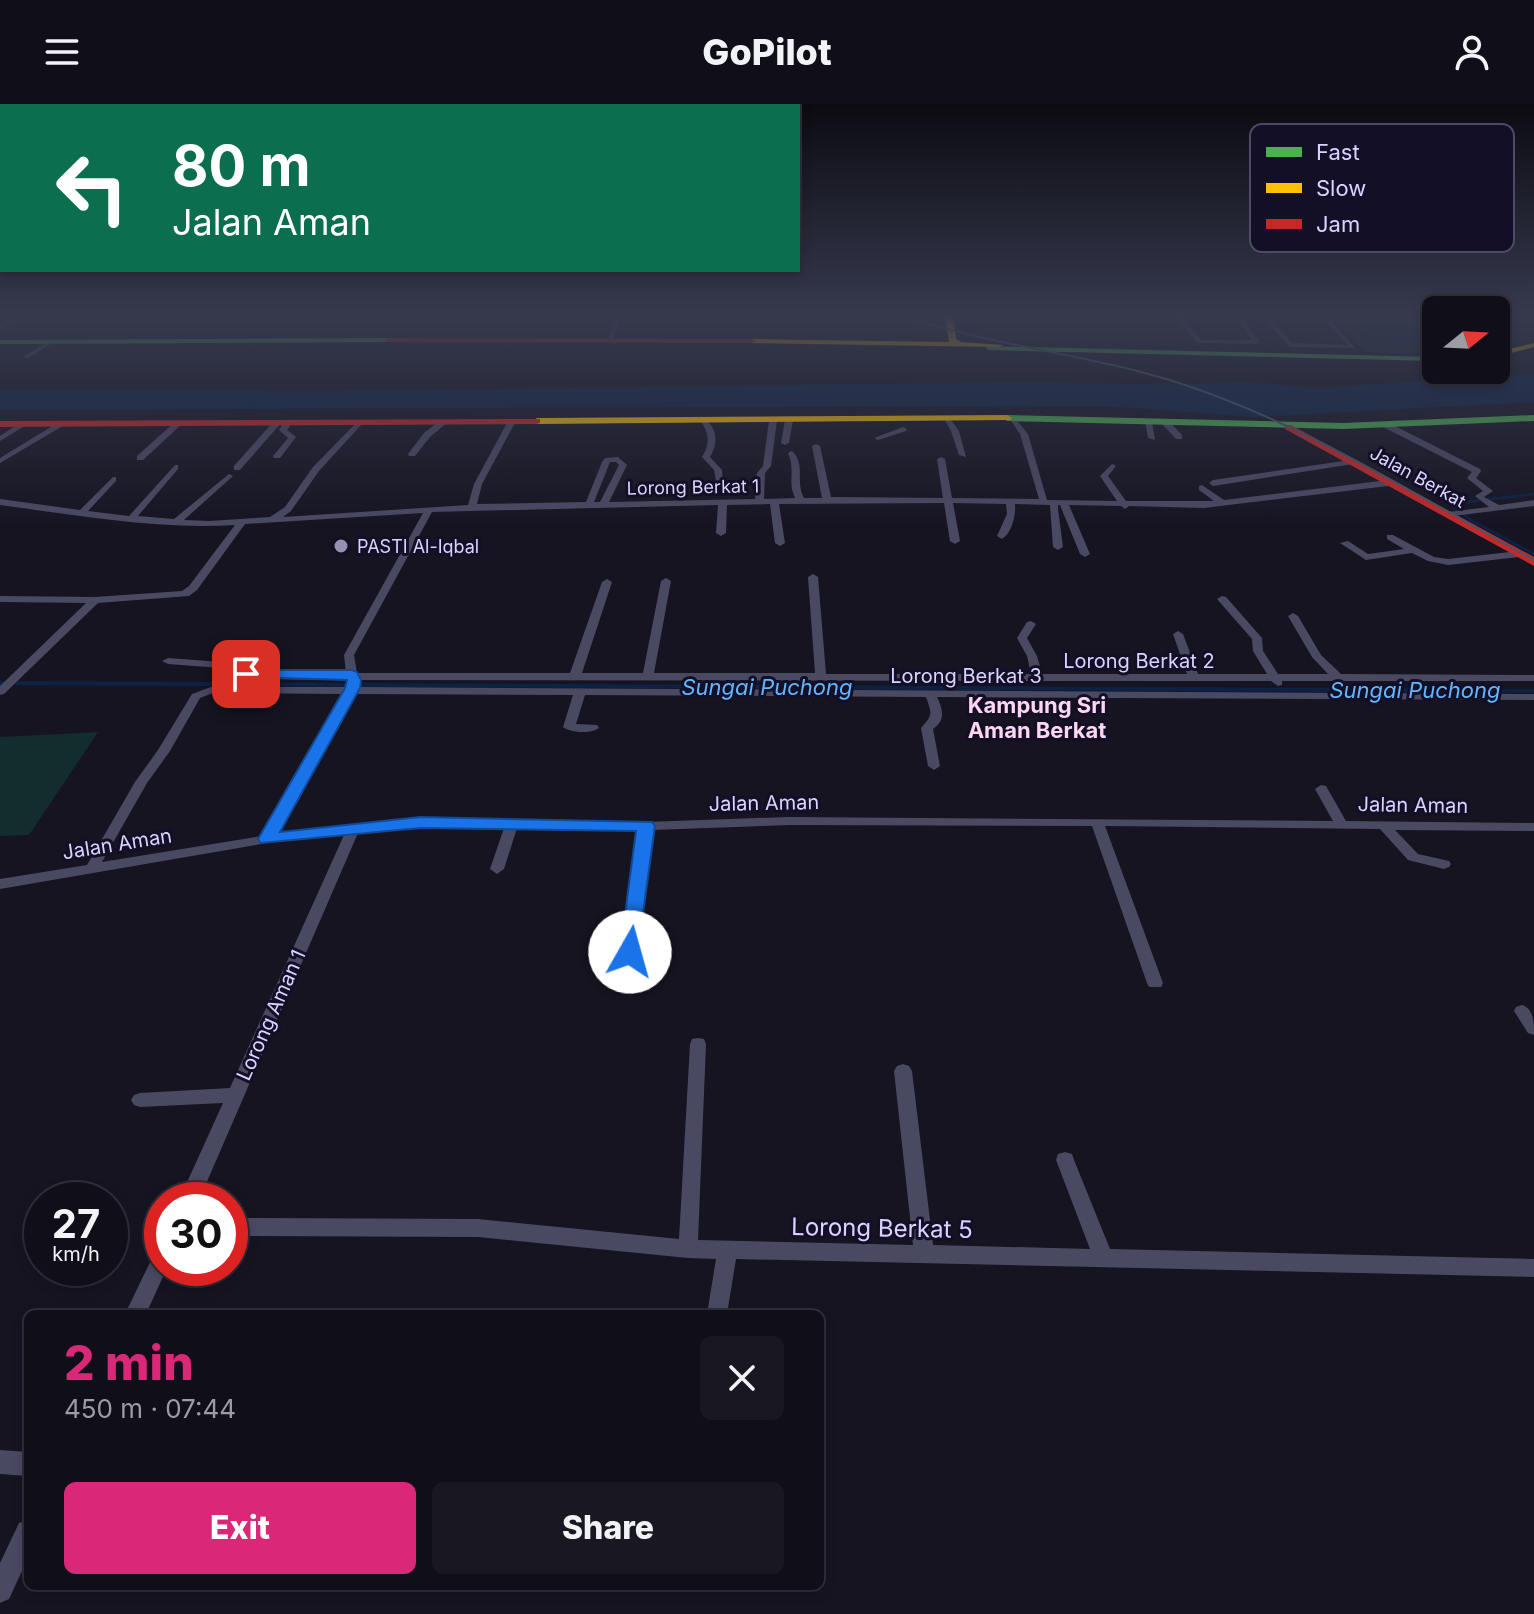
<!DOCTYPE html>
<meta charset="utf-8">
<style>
:root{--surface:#100f19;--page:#191822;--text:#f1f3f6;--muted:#9c9ca2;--line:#302f38;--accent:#db2777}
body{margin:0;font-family:Inter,sans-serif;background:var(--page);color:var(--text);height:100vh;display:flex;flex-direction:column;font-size:30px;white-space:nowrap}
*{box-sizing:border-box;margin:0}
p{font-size:26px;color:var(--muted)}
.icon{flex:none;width:44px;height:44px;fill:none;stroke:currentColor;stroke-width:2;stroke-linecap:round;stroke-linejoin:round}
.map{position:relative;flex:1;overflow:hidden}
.sheet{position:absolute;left:24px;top:1206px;width:800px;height:280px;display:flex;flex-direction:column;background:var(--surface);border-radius:12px;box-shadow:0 4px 12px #0003,0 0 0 2px var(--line)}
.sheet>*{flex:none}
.hud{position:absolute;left:0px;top:0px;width:800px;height:168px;box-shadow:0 4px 12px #0003,0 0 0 2px var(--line);background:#0b6e4f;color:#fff;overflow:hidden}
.needle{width:52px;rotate:72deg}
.tools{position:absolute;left:1422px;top:192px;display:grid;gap:16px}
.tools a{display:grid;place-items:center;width:88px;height:88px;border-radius:12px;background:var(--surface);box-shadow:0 4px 12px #0003,0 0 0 2px var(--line);font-size:40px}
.speed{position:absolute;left:24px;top:1078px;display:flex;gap:16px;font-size:40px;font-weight:700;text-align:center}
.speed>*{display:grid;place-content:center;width:104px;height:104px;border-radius:50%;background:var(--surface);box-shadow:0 4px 12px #0003,0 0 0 2px var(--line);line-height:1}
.speed small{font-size:20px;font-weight:400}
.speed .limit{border:12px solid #d22;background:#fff;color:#111}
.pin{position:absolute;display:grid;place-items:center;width:68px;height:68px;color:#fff;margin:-34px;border-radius:16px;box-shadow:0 4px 12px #0006}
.me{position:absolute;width:88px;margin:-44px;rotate:7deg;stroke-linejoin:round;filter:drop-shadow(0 0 6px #0008)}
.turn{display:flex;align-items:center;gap:28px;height:168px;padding:0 40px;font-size:36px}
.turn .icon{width:104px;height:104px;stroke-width:2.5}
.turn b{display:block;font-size:56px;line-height:68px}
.round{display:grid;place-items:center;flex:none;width:84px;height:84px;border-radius:12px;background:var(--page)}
.summary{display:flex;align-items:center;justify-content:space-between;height:136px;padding:0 40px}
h1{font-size:48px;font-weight:800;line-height:60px;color:var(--accent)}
.primary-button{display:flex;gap:16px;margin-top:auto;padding:16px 40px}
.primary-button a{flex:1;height:92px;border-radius:12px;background:var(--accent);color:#fff;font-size:32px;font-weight:800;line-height:92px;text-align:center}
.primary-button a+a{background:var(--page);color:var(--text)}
header{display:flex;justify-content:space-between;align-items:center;height:104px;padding:0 40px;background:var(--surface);font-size:36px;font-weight:800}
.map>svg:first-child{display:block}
</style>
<header><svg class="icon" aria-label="menu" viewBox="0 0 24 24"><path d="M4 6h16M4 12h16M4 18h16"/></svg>GoPilot<svg class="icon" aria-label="person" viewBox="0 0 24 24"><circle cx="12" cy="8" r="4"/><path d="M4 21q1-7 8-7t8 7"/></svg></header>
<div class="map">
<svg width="1534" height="1510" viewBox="0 0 1534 1510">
<rect width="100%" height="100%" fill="#161421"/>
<!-- green -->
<path fill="#132c2d" d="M1353,219H1436V250L1366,248L1343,225H1359Z
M98,628L29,731L0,732V633Z"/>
<!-- water -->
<path fill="#0d2144" d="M1374,223H1436V241L1397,242L1371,224Z
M1534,270V298L1256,313L1117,303L1024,302L0,306V286L329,287L1029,278L1171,281L1242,278L1319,284Z"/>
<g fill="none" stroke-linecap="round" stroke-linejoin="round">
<!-- stream-far1 -->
<path stroke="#0d2144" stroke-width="3" d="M1534,390L1449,400L1471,416L1534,450"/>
<!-- stream -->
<path stroke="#0d2144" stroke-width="4" d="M0,579L1534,587"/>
<!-- street -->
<path fill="#4a4962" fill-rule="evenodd" d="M17,211H25L0,225V221Z
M616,211H622L613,235L608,236Z
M1175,211H1181L1201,236H1252L1234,211H1240L1260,238L1257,240L1197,239Z
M1260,211H1267L1292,239L1348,241L1320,211H1327L1329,214L1436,215V219L1333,218L1355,244L1290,243Z
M49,237L54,238L28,254L23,253Z
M1013,312L1028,330L1047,396L1117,397L1100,372L1112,360L1116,362L1108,372L1126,397H1214L1199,386V382L1202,381L1224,396L1388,376L1392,379L1388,382L1204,404L1129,402L1125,405L1121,402L1069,401L1090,450L1085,453L1080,450L1060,401H1058V405L1063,443L1058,446L1053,443L1050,401L1015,400C1016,411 1012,429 1002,435L997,432L1007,410L1006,400L953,399L960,437L955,440L950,437L944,399L779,400L785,439L780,442L775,439L770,400L727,401L726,429L721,432L716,429L718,401L432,408L354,551L357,569H570L602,478L607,475L612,478L582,569H643L661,477L666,474L671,477L654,569H815L808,473L813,470L818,473L826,570H1031L1027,552L1017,534L1027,518L1031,517L1036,520L1027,534L1037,552L1042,570H1187L1173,530L1178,527L1183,530L1198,570H1267L1253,547L1252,535L1217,495L1222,492L1226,493L1262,534L1263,547L1278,570H1328L1312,553L1288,512L1293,509L1298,512L1321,551L1341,570L1534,571V577H1282V581L1278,582L1271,577H1043L1038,578L1033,577L358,576V583L1534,590V596L937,593C943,606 946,616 933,625L940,662L934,666L928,662L921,624C933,611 932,610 926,593L585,591L576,620L597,621L599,624C591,630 571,629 563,623L573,591L354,590L277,730L420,714L646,718L789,713L1333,717L1315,685L1321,681L1326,682L1346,717L1534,719V727L1395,726L1418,750L1449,757L1451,760L1449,763L1444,765L1408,756L1380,725L1105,722L1163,879L1161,883H1149L1147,879L1092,722L789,721L652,726L638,848L635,852H625L622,848L639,726L517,724L504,765L497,770L490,765L504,724L420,722L358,729L199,1096H179L223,999L140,1003L134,1001L131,996L134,991L140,989L230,984L344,731L267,739L0,785V775L87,761L135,678L158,646L192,590L211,583H346L347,576L262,575L221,564L168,560L162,557L168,554L221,558L262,569H346L344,551L423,409L245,420L197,486L189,492L98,499L4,590L0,591V582L86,499L0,498V492L95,493L182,487L189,482L235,421C157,426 77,411 0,401V395L80,406L113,373H116V377L88,407L129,412L175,361H178V365L138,412L174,415L229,370L233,372L184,416L209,417L270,413L285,403L313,363L359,316H362V320L319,367L291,407L283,413L468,401L474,380L508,317L512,315L516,317L482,380L477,400L586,398L602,358L605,354L618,353L627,361L609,398L755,395L757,369L763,362L769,316L773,314L777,316L771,362L765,369L764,395L795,394C787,376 796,368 788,349L792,347C806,360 795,377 804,394H822L812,342L816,340L820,342L831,393L943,394L937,355L941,353L945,355L952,394L1039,395L1020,330L1009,314ZM610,358H616L619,361L600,398H594ZM213,589L343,590L262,732L102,758L147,679L170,647L200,594Z
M943,313H949L959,327L966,353L959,351L951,327Z
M704,314C717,324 719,338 710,353L722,366L723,382H717L714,366L702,353C711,339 709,329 700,316Z
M789,314L793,316L789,339L785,341L781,339L785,316Z
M441,316L448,318L430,333L415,352H409L408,350L424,329Z
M1145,316L1152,318L1155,336L1148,334Z
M1162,316H1168L1182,331V335H1176L1162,320Z
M176,317L183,319L143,356H137V352Z
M274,317L281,319L240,366H234V362Z
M285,317L292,319L287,326L296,333L280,354H274L273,352L288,334L279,326Z
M21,318L28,320L0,337V332Z
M59,318L66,320L0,359V354Z
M1383,319H1389L1480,365L1481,367L1476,374L1493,387L1484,393L1499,401L1534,396V402L1445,413V409L1448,408L1489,403L1475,392L1483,387L1467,374L1472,368L1383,323Z
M903,323L907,325L906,327L878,336L874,334Z
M1350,356L1354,358L1353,360L1213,382L1209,379L1213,376Z
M1387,431H1393L1434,453L1448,455L1519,447L1524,450L1519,453L1448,461L1428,457L1412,449L1366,456L1340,439L1348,437L1368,450L1404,445L1387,435Z
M1522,901C1534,905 1534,919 1534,931L1528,929L1514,907L1516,903Z
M698,934L704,935L706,940L698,1136L913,1141L894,967L897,962L903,960L909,962L912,967L933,1141L1090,1145L1056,1056L1058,1050L1065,1048L1072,1050L1074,1056L1110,1145L1534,1155V1173L736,1155L727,1210H707L716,1155L688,1154L478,1133L230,1132V1114L478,1115L679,1135L690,940L692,935Z
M162,1145V1164H167L146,1210H125L155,1148Z
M0,1346L28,1348V1372L0,1370Z
M28,1416V1454L9,1495L0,1499V1459L19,1419Z"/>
<!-- fast -->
<path fill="#4caf50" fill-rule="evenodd" d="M390,234L387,238L0,240V236Z
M985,242L1436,253V257L988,246Z
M1534,311V317L1343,325L1007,317L1002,314L1007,311L1343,319Z"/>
<!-- slow -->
<path fill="#ffc107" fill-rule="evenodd" d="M945,211H953L956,235L961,238L1003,241L999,243L752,239L748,237L752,235L949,238Z
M1534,239V243L1496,253V248Z
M1007,311L1012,314L1010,316L537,320L532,317L537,314Z"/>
<!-- jam -->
<path fill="#c62828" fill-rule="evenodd" d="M387,234L752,235L756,237L752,239L384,238Z
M540,315V319L537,320L0,323V317Z
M1285,321H1291L1534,453V462L1285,325Z"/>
<!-- tram -->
<path stroke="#43596b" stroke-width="2" d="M901,211C994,243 1092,250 1185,281C1309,322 1420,394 1534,456"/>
</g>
<!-- sky -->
<linearGradient id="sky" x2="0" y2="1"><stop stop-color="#0c0b12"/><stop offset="0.5" stop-color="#363a4e"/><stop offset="1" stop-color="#363a4e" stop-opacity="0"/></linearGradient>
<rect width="1534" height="423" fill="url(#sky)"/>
<!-- route -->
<path fill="#1a73e8" stroke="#114b97" stroke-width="2" d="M246,566H352L357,568L361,576L360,584L280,728L420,713L652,718L655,722L637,853H623L620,848L636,727L420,724L261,739L258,735L345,584L347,576L241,573V567Z"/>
<!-- markers -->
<circle fill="#9591b1" stroke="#130f26" stroke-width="3" cx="341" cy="442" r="8"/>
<g text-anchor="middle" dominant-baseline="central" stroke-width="6" stroke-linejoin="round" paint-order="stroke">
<!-- far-street labels -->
<g font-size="18" fill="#d9d4ff" stroke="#130f26">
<text transform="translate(1418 373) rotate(29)">Jalan Berkat</text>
<text transform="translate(693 383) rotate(-1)">Lorong Berkat 1</text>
</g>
<!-- far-poi labels -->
<g font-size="18" fill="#d9d4ff" stroke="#130f26" text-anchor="start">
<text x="357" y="442">PASTI Al-Iqbal</text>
</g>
<!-- street labels -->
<g font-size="20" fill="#d9d4ff" stroke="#130f26">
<text x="1139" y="557">Lorong Berkat 2</text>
<text x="966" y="572">Lorong Berkat 3</text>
<text transform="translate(764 699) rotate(-1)">Jalan Aman</text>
<text transform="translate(1413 701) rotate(1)">Jalan Aman</text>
<text transform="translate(117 740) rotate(-9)">Jalan Aman</text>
<text transform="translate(271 911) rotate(-66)">Lorong Aman 1</text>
</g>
<!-- water labels -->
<g font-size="22" font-style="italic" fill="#62b6ff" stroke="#130f26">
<text x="767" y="583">Sungai Puchong</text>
<text x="1415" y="586">Sungai Puchong</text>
</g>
<!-- neighbourhood labels -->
<g font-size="22" font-weight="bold" fill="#ffd6f0" stroke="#130f26">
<text x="1037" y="601">Kampung Sri<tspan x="1037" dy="25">Aman Berkat</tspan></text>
</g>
<!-- near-street labels -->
<g font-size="24" fill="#d9d4ff" stroke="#130f26">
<text transform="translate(882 1124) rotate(1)">Lorong Berkat 5</text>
</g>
</g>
<!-- legend -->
<rect x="1250" y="20" width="264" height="128" rx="12" fill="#130f26" stroke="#4e4a67" stroke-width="2"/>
<rect x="1266" y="43" width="36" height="10" fill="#4caf50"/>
<rect x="1266" y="79" width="36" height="10" fill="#ffc107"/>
<rect x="1266" y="115" width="36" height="10" fill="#c62828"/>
<g font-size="22" fill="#d9d4ff">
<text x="1316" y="56">Fast</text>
<text x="1316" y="92">Slow</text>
<text x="1316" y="128">Jam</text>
</g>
</svg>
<div class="tools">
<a><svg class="needle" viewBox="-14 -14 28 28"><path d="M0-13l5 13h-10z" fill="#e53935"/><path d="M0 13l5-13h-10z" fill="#9c9ca2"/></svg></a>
</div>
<div class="speed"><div>27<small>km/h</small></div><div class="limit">30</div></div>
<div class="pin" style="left:246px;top:570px;background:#d93025"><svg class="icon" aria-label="arrive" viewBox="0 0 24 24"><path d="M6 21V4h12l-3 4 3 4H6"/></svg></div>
<svg class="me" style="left:630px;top:848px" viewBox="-20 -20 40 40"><circle r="19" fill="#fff"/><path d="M0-13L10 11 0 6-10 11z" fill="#1a73e8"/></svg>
<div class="hud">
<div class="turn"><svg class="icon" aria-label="left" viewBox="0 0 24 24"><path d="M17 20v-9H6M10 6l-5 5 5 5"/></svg><div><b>80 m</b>Jalan Aman</div></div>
</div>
<section class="sheet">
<div class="summary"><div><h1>2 min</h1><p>450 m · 07:44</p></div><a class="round"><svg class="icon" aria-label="close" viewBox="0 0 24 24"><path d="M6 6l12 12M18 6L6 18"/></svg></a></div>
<div class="primary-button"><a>Exit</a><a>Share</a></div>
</section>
</div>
